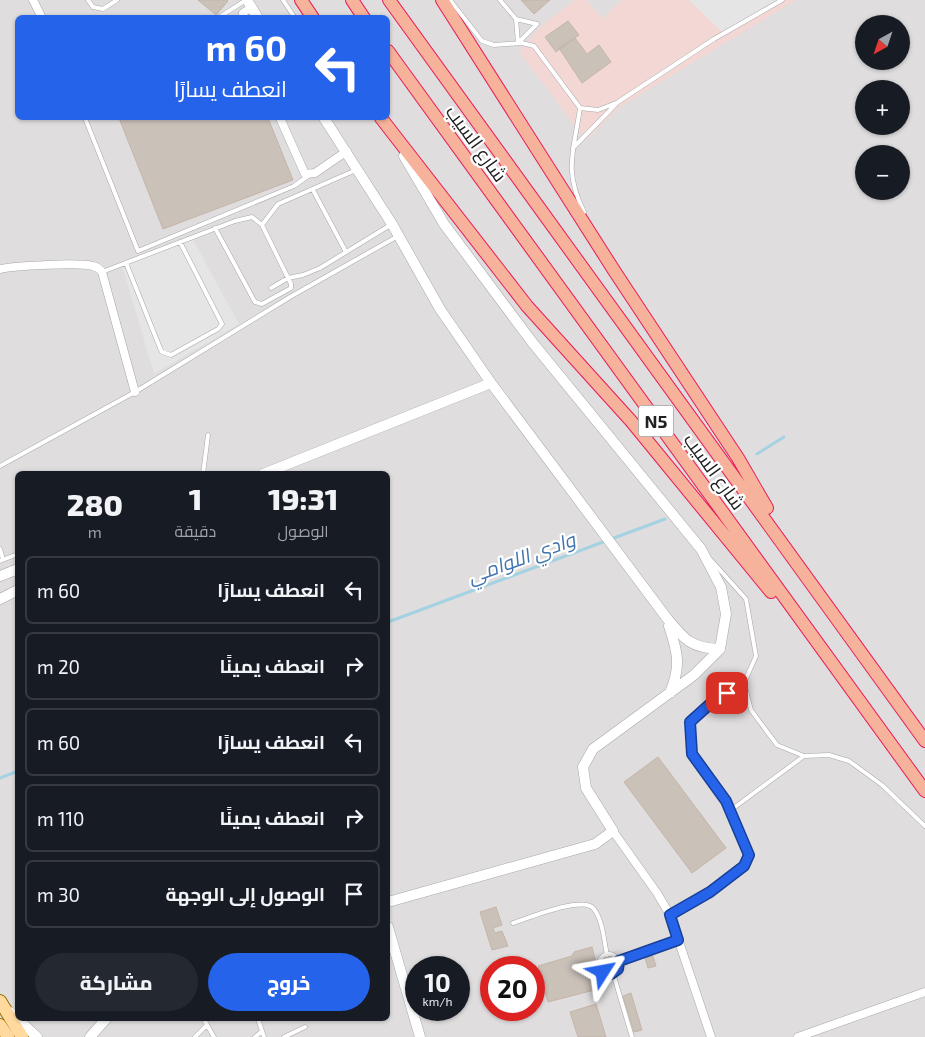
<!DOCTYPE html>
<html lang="ar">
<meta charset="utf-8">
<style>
:root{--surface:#171b24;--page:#242831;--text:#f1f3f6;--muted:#9ea1a6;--line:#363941;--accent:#2563eb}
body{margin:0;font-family:"Exo 2",Cairo,sans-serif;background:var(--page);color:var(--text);direction:rtl;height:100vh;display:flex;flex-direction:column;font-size:19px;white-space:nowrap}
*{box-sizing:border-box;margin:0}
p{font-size:16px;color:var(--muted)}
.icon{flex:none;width:28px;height:28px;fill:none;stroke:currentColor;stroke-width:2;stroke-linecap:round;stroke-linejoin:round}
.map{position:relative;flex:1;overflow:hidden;direction:ltr}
.side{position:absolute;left:15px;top:471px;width:375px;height:550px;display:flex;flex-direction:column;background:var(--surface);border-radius:8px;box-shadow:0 1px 4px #0004;direction:rtl}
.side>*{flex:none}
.guide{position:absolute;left:15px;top:15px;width:375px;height:105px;border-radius:8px;box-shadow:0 1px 4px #0004;direction:rtl;background:#2563eb;color:#fff;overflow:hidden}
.needle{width:32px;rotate:220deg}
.tools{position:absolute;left:855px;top:15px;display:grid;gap:10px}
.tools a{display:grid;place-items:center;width:55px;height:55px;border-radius:50%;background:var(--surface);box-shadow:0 1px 4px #0004;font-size:25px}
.speed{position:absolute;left:405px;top:956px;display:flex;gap:10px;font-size:25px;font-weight:700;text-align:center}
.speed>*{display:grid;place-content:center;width:65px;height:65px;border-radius:50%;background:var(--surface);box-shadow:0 1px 4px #0004;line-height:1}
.speed small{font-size:12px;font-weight:400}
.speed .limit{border:8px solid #d22;background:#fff;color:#111}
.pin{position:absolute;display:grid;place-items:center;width:42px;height:42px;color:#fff;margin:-21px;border-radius:10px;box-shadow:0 2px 8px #0006}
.me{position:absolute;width:55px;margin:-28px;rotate:56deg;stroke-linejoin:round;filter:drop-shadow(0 0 4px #0008)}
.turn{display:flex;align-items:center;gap:18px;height:105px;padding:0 20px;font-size:22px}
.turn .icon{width:65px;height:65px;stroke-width:2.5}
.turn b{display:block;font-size:35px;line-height:42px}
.eta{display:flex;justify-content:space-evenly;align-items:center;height:85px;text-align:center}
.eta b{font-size:30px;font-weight:800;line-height:35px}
.cta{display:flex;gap:10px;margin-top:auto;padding:10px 20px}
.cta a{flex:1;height:58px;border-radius:30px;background:var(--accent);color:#fff;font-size:20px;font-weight:800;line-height:58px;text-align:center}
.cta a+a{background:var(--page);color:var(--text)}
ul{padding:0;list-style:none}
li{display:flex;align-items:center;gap:15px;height:68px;margin:0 10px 8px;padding:0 10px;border:2px solid var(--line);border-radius:8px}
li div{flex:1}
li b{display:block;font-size:19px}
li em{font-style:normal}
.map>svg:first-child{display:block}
</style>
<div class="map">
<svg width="925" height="1037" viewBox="0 0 925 1037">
<rect width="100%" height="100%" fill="#f2eee6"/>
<!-- residential -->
<path fill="#dfdddd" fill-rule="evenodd" d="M0,0H925V1037H0ZM18,18H388V118H18ZM864,24H901V61H864ZM864,89H901V126H864ZM864,154H901V191H864ZM18,474H388V1019H18ZM416,968H459V1010H416ZM491,968H534V1010H491Z"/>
<!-- commercial -->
<path fill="#f3d7d5" d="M575,0H586L603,19L621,0H796L620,107L586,140L519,52L541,26Z"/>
<!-- parking -->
<path fill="#e5e5e5" d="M689,0H781L722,32Z
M191,236L239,324L154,374L121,262Z"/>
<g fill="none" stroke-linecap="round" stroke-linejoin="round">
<!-- stream -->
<path stroke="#a4d2e2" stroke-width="3" d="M757,454L784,437
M388,622L665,519
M0,778L18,771"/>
</g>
<!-- building -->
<path fill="#cac1b9" stroke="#c5b5a8" d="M198,0H227L228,1L216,15Z
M521,0H550L534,14Z
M568,21L579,35L556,52L545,37Z
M575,38L587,54L599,45L611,62L582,83L559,48Z
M119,118H268L293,180L163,229Z
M658,757L726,848L692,873L624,782Z
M496,907L502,925L493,928L495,933L502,931L508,946L492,950L480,912Z
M592,947L602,988L548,1002L538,966L572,956L574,952Z
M653,956L656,966L648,968L645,958Z
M631,993L642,1030L634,1032L623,996Z
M596,1004L606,1037H578L570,1012Z"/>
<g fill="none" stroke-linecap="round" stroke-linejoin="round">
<defs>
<path id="service" d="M88,0L93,7L103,9L117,0
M283,0L295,18
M450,0L482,41L494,45L522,43L534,46L580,108C574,151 563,170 584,212
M500,0L516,19L537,24
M218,18L246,0
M516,19L518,43
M518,43L537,24
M580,108L598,110L616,103
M85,118L138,251L294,186L308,176
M573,148L618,102L714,39L782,0
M313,190L346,252
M262,225L278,204L356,170
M126,263L160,348L162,352L171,355L218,329L222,324L180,242
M102,272L235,221L252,217L262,225L291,284V288L262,304L255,302L215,228
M271,288L288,278L303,275L320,268L392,224
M0,466L135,392L290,297L398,236
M203,474L208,435
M0,549L3,559
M710,559L746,599L756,656L744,683L710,704L690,722L692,754L726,801L731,810L804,756
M0,561L18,554
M744,683L751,710L777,745L804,756L829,755L849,761L882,785L925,826
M670,915L710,892L744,866L749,855L731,810
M513,923C529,918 584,895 594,909C603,921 604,941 607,955
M599 964a10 10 0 1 1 20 0a10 10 0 1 1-20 0Z
M619,961L678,940
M613,973L632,1037
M258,1019L264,1037
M207,1025L214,1037
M195,1037L207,1025L204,1019
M255,1037L261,1032
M284,1037L305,1027"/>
<path id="minor" d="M33,0L42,18
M242,18L243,13L252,7
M280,118L305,174L315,173L347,151
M0,269C14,266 80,262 93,266C97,267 100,269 102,272L135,392
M613,831L657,893L670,915L711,1037
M798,1037L925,992"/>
<path id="tertiary" d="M247,0L258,18
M324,118L392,224L440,309L491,383L666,617C684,639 690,648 720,649
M263,474L491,383
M0,576L18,569
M0,599L18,590
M669,626C678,653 681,666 670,693
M388,902L595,844L613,831L586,788L583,767L593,749L694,675L720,649L726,614L721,587L701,549L532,342L444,224L404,156
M388,927L420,1037
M10,1012L37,1037
M90,1037L106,1019"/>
<path id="primary" d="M0,1001L22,1037
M0,1025L8,1037"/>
<path id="trunk" d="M301,0L313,18
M352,0L364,18
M389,0L925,741
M442,0L615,272L738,458L767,508
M388,51L925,791
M381,118L527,306L631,421L771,592"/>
</defs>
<!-- service casing -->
<use href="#service" stroke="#a8a8a8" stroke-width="5"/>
<!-- minor casing -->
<use href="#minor" stroke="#a8a8a8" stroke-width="9"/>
<!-- tertiary casing -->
<use href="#tertiary" stroke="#a8a8a8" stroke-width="11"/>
<!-- primary casing -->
<use href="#primary" stroke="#9d6f00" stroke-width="14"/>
<!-- trunk casing -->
<use href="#trunk" stroke="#e81b5a" stroke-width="14"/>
<!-- service -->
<use href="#service" stroke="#fff" stroke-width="4"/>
<!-- minor -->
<use href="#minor" stroke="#fff" stroke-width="8"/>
<!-- tertiary -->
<use href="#tertiary" stroke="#fff" stroke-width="10"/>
<!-- primary -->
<use href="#primary" stroke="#ffd99e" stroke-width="12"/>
<!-- trunk -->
<use href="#trunk" stroke="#f6b29b" stroke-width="12"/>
</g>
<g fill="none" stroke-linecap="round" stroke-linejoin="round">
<defs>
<path id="route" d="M603,972L611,974L618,969L619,961L678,940L670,915L710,892L744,866L749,855L726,801L692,754L690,722L710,704L727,693"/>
</defs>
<!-- route casing -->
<use href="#route" stroke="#184099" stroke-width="12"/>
<!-- route -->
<use href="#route" stroke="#2563eb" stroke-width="9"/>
</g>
<g text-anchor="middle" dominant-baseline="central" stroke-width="4.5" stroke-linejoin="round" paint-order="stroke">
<!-- shield labels -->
<rect fill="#fff" stroke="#646464" stroke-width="1" x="638.5" y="405.5" width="35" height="31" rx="4"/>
<g font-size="18" font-weight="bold" fill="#212121">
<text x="656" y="421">N5</text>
</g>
<!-- street labels -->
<g font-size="19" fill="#212121" stroke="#fff">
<text transform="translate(477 143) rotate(54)">شارع السيب</text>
<text transform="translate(715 471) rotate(54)">شارع السيب</text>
</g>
<!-- water labels -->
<g font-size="20" font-style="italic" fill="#4275b0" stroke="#fff">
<text transform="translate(521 557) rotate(-20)">وادي اللوامي</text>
</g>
</g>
</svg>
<div class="tools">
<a><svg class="needle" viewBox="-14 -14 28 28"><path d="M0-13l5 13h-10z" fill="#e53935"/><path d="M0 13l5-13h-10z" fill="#9ea1a6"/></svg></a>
<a>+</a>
<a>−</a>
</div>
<div class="speed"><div>10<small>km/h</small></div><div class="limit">20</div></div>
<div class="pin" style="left:727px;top:693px;background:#d93025"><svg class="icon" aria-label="arrive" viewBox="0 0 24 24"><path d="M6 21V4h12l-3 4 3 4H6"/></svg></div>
<svg class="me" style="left:603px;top:972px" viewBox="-20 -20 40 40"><path d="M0-17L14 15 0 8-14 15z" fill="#2563eb" stroke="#fff" stroke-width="4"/></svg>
<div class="guide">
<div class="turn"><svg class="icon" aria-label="left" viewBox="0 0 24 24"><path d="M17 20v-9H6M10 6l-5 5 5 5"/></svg><div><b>60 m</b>انعطف يسارًا</div></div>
</div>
<section class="side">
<div class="eta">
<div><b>19:31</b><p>الوصول</p></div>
<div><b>1</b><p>دقيقة</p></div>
<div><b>280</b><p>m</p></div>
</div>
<ul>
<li><svg class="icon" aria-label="left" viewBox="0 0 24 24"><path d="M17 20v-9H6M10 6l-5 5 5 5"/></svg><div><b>انعطف يسارًا</b></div><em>60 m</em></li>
<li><svg class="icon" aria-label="right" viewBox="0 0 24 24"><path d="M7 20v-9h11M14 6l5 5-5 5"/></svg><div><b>انعطف يمينًا</b></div><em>20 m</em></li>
<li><svg class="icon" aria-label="left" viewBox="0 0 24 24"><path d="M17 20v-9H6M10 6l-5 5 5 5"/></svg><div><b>انعطف يسارًا</b></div><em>60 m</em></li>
<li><svg class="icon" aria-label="right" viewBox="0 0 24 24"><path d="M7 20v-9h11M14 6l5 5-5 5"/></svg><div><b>انعطف يمينًا</b></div><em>110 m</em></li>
<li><svg class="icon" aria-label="arrive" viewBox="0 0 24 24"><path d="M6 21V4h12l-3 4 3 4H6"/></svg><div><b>الوصول إلى الوجهة</b></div><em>30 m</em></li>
</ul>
<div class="cta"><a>خروج</a><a>مشاركة</a></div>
</section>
</div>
